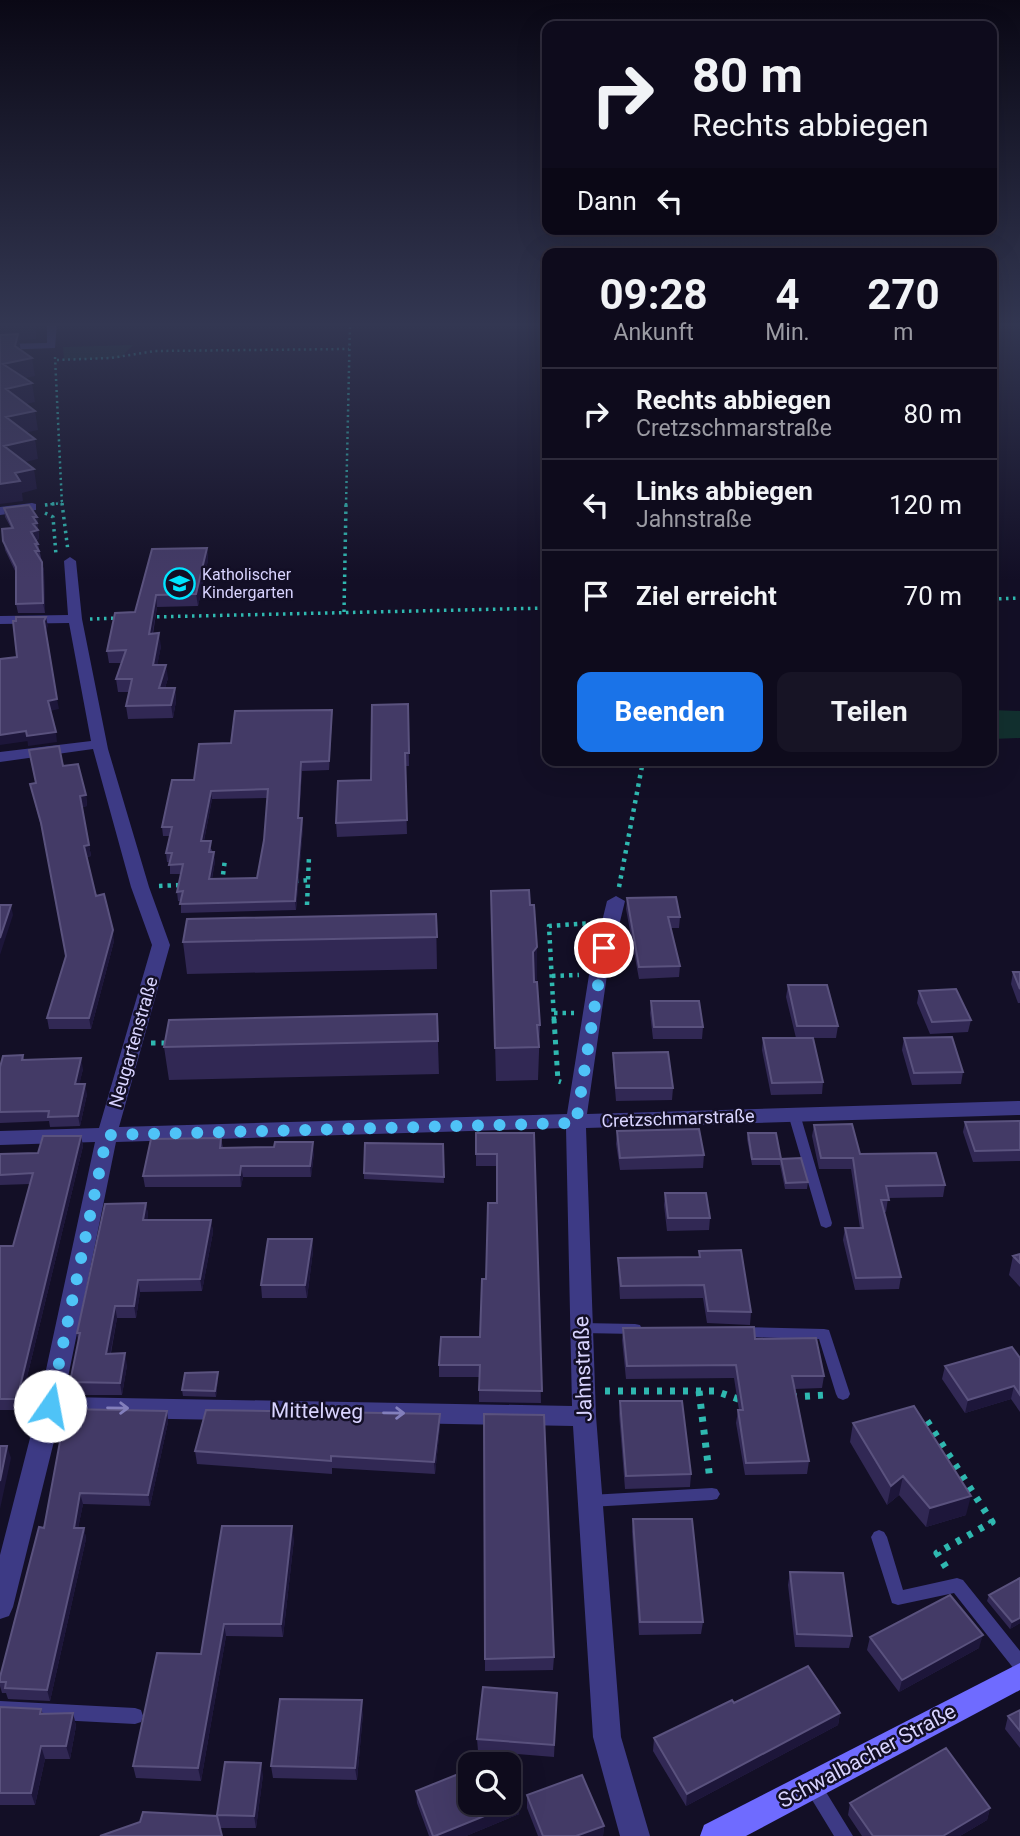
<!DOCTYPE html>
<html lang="de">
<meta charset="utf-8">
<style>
:root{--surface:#0e0b1c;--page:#171425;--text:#f1f3f6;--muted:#9b9ba3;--line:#2e2b3b;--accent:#1a73e8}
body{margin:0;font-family:Roboto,sans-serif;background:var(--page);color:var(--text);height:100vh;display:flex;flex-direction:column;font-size:26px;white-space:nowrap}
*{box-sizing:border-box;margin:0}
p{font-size:23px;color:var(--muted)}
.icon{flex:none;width:38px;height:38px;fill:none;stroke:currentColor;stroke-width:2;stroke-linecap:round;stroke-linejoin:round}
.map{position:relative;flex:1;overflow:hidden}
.sheet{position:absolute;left:542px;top:248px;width:455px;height:518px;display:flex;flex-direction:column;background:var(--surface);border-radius:14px;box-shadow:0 7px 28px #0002,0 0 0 2px var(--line)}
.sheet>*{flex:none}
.hud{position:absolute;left:542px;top:21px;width:455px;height:214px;border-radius:14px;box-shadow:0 7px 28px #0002,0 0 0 2px var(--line);background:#0e0b1c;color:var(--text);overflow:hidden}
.controls{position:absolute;left:458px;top:1752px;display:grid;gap:14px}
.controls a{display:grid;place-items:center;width:63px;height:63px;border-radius:14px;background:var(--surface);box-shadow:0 7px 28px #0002,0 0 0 2px var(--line);font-size:35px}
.pin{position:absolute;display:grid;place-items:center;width:60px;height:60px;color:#fff;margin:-30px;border:4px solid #fff;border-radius:50%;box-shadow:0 2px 7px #0007}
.me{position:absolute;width:77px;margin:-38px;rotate:12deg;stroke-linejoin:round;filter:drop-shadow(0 0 5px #0008)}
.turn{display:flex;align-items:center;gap:24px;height:147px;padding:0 35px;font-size:32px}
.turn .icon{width:91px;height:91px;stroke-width:2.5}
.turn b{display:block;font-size:49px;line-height:60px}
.then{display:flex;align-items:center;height:66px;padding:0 35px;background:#0003;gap:14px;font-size:26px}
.eta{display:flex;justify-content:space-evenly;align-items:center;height:119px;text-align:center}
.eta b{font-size:42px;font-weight:700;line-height:49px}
.action{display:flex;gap:14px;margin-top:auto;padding:14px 35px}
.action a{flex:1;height:80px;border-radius:14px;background:var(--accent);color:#fff;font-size:28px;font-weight:700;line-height:80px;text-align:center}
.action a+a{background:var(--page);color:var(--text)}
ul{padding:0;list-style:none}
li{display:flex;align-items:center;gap:21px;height:91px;padding:0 35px;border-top:2px solid var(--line)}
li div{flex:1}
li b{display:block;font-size:26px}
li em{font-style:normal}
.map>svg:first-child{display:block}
</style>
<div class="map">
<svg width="1020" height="1836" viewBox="0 0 1020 1836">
<rect width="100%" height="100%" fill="#130f26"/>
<!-- green -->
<path fill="#12302f" d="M133,345L120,358L64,360L63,347Z
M992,710L1020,711V738L992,739Z"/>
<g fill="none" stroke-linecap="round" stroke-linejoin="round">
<!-- path-far4 -->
<path stroke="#2fb8b0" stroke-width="2.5" stroke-dasharray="2 3.5" stroke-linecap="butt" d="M55,357L62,505
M57,360L111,358L155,351L349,349
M45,505L62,503
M346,505L350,323"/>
<!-- path-far3 -->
<path stroke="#2fb8b0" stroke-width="3.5" stroke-dasharray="2.5 4.5" stroke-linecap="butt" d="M62,503L68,551
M45,505L59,503
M45,513L53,517L56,555
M992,599L1020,598
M344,612L346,503
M150,617L548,608
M90,619L120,618"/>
<!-- path-far2 -->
<path stroke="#2fb8b0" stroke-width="4.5" stroke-dasharray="3.5 5" stroke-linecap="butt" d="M295,881L309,880
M222,883L225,859
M159,886L181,885
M619,887L643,761
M307,905L309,856
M552,976L579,975
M554,1013H574
M554,1020L549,926L592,923"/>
<!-- path-far1 -->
<path stroke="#2fb8b0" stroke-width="5" stroke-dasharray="4.5 6" stroke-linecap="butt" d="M554,1019L558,1081L561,1082
M151,1043H170"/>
<!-- path -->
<path stroke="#2fb8b0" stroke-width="7" stroke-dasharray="5 8" stroke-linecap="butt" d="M605,1391H715L741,1400
M699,1391L710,1480
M792,1397L825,1395
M927,1421L992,1522L937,1553L947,1569"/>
<!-- lane -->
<path fill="#3d3a85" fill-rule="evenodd" d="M794,1110L798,1111L800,1114L832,1223L831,1226L826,1228L821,1226L820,1223L788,1114L790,1111Z
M582,1323L635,1324L640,1325L642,1329L640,1333L635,1334L582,1333L577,1332L575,1328L577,1324Z
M742,1327L824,1329L829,1330L850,1394L848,1398L843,1400L838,1398L836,1394L819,1339L742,1337L737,1336L735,1332L737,1328Z
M712,1488L717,1489L720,1494L717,1499L712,1500L590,1507L585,1506L582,1501L585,1496L590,1495Z
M879,1530L884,1532L887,1537L903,1590L957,1578L963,1580L1020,1651V1672L1014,1669L954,1593L898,1605L892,1603L871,1537L874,1532Z
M0,1701L135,1708L141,1710L143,1716L141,1722L135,1724L0,1717Z
M812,1776L818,1779L853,1836H834L803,1785L806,1779Z"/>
<!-- street -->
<path fill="#3d3a85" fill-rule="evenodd" d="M47,323H57L55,348L0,350V344L47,343Z
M32,503L36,504V510L0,515V507Z
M70,557L76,561L82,619L108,749L149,887L170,945L119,1127L567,1114L589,975L607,901L616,896L625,901L607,975L587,1114L1020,1101V1115L586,1128L596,1416L621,1737L650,1836H620L593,1737L573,1426L60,1417L13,1607L9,1616L0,1619V1555L38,1407L95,1142L0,1145V1131L99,1128L152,945L131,887L93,749L0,762V752L91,741L69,623L0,624V616L68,615L64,561ZM566,1128L572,1406L64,1397L116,1142Z"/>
<!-- secondary -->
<path fill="#6f6bff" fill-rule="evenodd" d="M1020,1663V1690L746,1836H700L704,1825Z"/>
</g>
<!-- wall -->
<path fill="#312854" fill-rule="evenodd" d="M4,508L37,517L39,539L36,540L38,544L44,571L45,613H18L16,604V573L5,550L2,529L11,528L5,517Z
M207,548L208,560L198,606L157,607L153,634L161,646L157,665L168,678L165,688H175L176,701L173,718L128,719L126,706L129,692H118L116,679L122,663H109L107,651L135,612Z
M408,704L409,766H405L407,834L337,837L336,823L371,780Z
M332,719L329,770L302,771L299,818H302L303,827L296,910L181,913V901H178L177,892L181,874H170V862H167L166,853L170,836H163L162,827L194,780L231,743ZM267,798L264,840L257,878L212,879L215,861L212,850L204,841L212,799Z
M63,766L86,795L87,806L82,807L91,856L87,857L96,896L114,941L91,1029H49L47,1018L66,956L43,834L30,784L36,783Z
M491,891L537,979L534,982L540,1025L538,1080L496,1081Z
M627,898L680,917L679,928H671L680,966L679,977L639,979L626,909Z
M436,914L437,969L187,974L183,942Z
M1013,972H1020V1003H1018L1011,984Z
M788,985L838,1026L836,1038H796L786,997Z
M919,991L971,1020L968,1032L930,1034L917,1003Z
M651,1001L703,1027L702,1039H653L650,1013Z
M437,1014L439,1074L169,1080L164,1047Z
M763,1038L823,1082L822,1094L771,1095L762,1050Z
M904,1038L963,1072L961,1084L912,1085L902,1050Z
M613,1053L673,1088L672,1100L616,1101L613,1065Z
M23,1055L24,1060L83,1069L79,1084L87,1094L80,1126L50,1127L49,1121L0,1123V1067Z
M1020,1121V1161L973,1162L963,1132L965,1122Z
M814,1125L860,1154L945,1185L943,1197L888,1198L886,1212H884L901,1277L899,1289L855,1290L843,1240L845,1228H860L851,1169H819L812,1136Z
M617,1131L704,1155L703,1168L620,1170L616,1144Z
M476,1133H534L541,1403L479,1402V1377H439V1365L480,1337L486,1279L497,1203V1166H476Z
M748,1133L781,1159L808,1182L807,1189H785L780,1165H752L747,1139Z
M81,1136L83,1146L19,1410H0V1246H13L30,1184L0,1185V1154L38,1153Z
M221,1138L223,1148L274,1147L314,1153L311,1177H243L241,1187H145L143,1176Z
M443,1144L444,1183L364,1179V1173Z
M665,1193L710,1218L709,1230L667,1231L664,1205Z
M146,1203L148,1215L147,1220H211L213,1232L202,1291L140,1292L136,1318H117L111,1353L127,1365L122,1395H73L70,1382L78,1341L77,1333Z
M312,1239L313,1251L307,1298H262L261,1285Z
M699,1251L751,1312L750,1325L707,1323L703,1298L620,1299L618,1270V1258L699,1257Z
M1020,1254V1287L1009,1275L1013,1256Z
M623,1328L755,1339L824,1376L822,1388L794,1389L809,1461L807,1474L745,1475L736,1423L738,1410H739L734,1378L626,1379L622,1340Z
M1020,1358V1412L1011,1399L965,1413L942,1379L945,1366Z
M218,1372V1378L216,1397L183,1396L182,1390Z
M620,1401L691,1474L690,1487L625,1489L619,1414Z
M167,1411L168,1422L150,1506L83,1504L78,1528H84L86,1539L50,1701L8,1699L6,1693H2L0,1686V1677L44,1528Z
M440,1414V1426L435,1474L332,1468V1474L197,1464L195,1451Z
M484,1414L554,1657L553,1670L485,1671Z
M853,1423L966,1515L926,1527L899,1495L887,1505L850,1442Z
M633,1519L703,1622L701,1634L639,1635L632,1532Z
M222,1526L294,1539L283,1637L226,1636L201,1781L136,1778L133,1766L201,1654Z
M790,1572L852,1636L849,1648L795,1647L788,1585Z
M1020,1578V1623L1010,1629L987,1601L989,1595Z
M870,1637L979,1648L899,1692L867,1650Z
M557,1693L554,1757L478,1751L477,1739Z
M734,1703L840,1713L838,1725L686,1806L653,1751L654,1738Z
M0,1707L41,1709L43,1714L73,1713L76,1726L70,1759H45L35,1805H0Z
M1020,1710V1748L1005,1729L1008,1716Z
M363,1713L357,1780L273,1778L271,1766Z
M263,1775L256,1828H220L217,1816Z
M416,1791L519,1802V1814L466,1836H429L417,1803Z
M527,1795L604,1826L603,1836H538L527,1808Z
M850,1803L990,1808L987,1820L960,1836H862L848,1815Z"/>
<!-- shaded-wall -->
<path fill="#1d163a" d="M8,323H36V339L19,340L21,352L32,358L35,376L6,382L0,341V324Z
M32,383L35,402L9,408L6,389Z
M35,411L38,430L10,436L6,417Z
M35,439L38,459L8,466L4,446Z
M34,469L37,489L22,493L23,501L0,504V484L15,473Z
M33,517H37L39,539L32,540L31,532Z
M207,548L208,560L198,606L196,594Z
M42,562L44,571L45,613L43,603Z
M156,595L157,607L150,646L149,634Z
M46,617L48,626L46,631L44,621Z
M159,633L161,646L155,678L153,665Z
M166,665L168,678L161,701L159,688Z
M175,688L176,701L173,718L171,705Z
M57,699L59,709L50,711L48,701Z
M332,710V719L329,770V761Z
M26,731L28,741L0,745V735Z
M56,732L57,742L28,746L27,736Z
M301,762L302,771L298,827V818Z
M211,791L212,799L202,850L201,841Z
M86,795L87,806L82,807L80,796Z
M302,818L303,827L296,910L295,901Z
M89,845L91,856L86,857L84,846Z
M214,852L215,861L210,888L209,879Z
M11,905L13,915L0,955V938Z
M113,930L114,941L91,1029L89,1018Z
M537,947V979L533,983V952Z
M81,1058L83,1069L77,1095L75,1084Z
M85,1084L87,1094L80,1126L78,1116Z
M81,1136L83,1146L19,1410L17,1399Z
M313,1142L314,1153L311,1177L310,1166Z
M241,1166L243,1177L241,1187L240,1175Z
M146,1203L148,1215L145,1232L143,1220Z
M211,1220L213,1232L202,1291L200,1279Z
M312,1239L313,1251L307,1298L305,1285Z
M138,1280L140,1292L136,1318L134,1306Z
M115,1306L117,1318L108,1366L106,1354Z
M125,1353L127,1365L122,1395L120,1383Z
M218,1372V1378L216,1397L215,1391Z
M1014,1386L1011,1399L965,1413L968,1400Z
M167,1411L168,1422L150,1506L148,1495Z
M440,1414V1426L435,1474L434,1462Z
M7,1446L11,1458L0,1509V1481Z
M903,1476L899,1495L887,1505L891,1486Z
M80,1493L83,1504L76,1539L74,1528Z
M971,1496L966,1515L926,1527L930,1508Z
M292,1526L294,1539L283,1637L281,1624Z
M84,1528L86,1539L50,1701L47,1690Z
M1020,1618V1623L1010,1629L1012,1622Z
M224,1624L226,1636L201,1781L198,1768Z
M983,1635L979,1648L899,1692L902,1680Z
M362,1700L363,1713L357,1780L355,1768Z
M73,1713L76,1726L70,1759L66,1746Z
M840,1713L838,1725L686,1806L687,1794Z
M41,1746L45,1759L35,1805L31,1793Z
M261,1763L263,1775L256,1828L254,1816Z
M519,1802V1814L466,1836H435Z
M990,1808L987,1820L960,1836H943Z
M604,1826L603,1836H576Z"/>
<!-- building -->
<path fill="#433a66" stroke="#5a527e" stroke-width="2" fill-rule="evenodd" d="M18,334L15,346L32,358L3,364L32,383L6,389L35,411L6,417L35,439L4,446L34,469L15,473L20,481L0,484V335Z
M29,505L37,517H33L37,523L33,524L38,530L31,532L38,544H35L39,551H35L42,562L43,603L16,604V567L3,541L2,529L13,528L4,508Z
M207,548L196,594L156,595L149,634L159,633L153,665H166L159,688H175L171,705L126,706L132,679H116L126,650L107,651L115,613L135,612L152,549Z
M16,617H46L44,621L57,699L48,701L56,732L27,736L26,731L0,735V659L17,657L13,621H16Z
M408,704L409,753H405L407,820L336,823L338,781L371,780L372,705Z
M332,710L329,761L301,762L298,818H302L295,901L180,904L183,891L177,892L183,864L169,865L172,853H166L172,827H162L172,780H194L199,744L231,743L235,711ZM268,789L264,840L257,878L209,879L214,852H209L211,841H201L211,791Z
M59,746L63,766L78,764L86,795L80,796L89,845L84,846L96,896L104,894L113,930L89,1018H47L66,956L41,823L30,784L36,783L29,750Z
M529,890L530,905H534L537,947L533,952L534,982H537L540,1025H537L539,1047L495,1048L491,891Z
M676,897L680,917H668L680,966L639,967L627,898Z
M0,905H11L0,938Z
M436,914L437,937L183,942L187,919Z
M1013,972H1020V989Z
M788,985H827L838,1026H797Z
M956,989L971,1020L932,1022L919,991Z
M651,1001H699L703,1027H654Z
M437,1014L438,1041L164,1047L169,1020Z
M952,1037L963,1072L914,1073L904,1038Z
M763,1038H813L823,1082L772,1083Z
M668,1052L673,1088H616L613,1053Z
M23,1055L22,1060L81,1058L75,1084H85L78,1116L48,1117L49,1111L0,1112V1067L3,1056Z
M1020,1121V1150L975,1151L965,1122Z
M852,1124L860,1154L936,1153L945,1185L886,1186L889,1200H881L901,1277L856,1278L845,1228H863L853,1158H821L814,1125Z
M699,1129L704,1155L620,1158L617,1131Z
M476,1133H534L542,1391L479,1390L480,1365H439L441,1337H480L482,1279H486L488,1203H497V1154H476Z
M748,1133H776L781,1159H752Z
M43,1136H81L17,1399H0V1246H13L33,1173L0,1175V1154L38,1153Z
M221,1138L220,1148L274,1147L275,1142H313L310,1166H241L240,1175L143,1176L151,1139Z
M365,1143L443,1144L444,1177L364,1173Z
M801,1158L808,1182L786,1183L781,1159Z
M665,1193H706L710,1218H668Z
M146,1203L143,1220H211L200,1279L138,1280L134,1306H115L106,1354L125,1353L120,1383L70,1382L80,1333H77L105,1204Z
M268,1239H312L305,1285H261Z
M741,1250L751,1312L708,1311L704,1285L621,1286L618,1258L700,1257L699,1251Z
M1020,1254V1263L1013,1256Z
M754,1327L755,1339L816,1338L824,1376H792L809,1461L746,1463L738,1410H743L736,1365L627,1366L623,1328Z
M1012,1347L1020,1358V1395L1014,1386L968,1400L945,1366Z
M218,1372L215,1391L182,1390L185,1373Z
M620,1401H682L691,1474L626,1476Z
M914,1406L971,1496L930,1508L903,1476L891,1486L853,1423Z
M66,1409L167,1411L148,1495L80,1493L74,1528H84L47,1690L5,1688L6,1682H0V1677L39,1527L44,1528Z
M206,1410L440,1414L434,1462L331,1456V1461L195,1451Z
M484,1414L544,1415L554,1657L485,1659Z
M0,1446H7L0,1481Z
M633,1519H692L703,1622H640Z
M222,1526H292L281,1624H224L198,1768L133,1766L157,1653L201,1654Z
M790,1572L843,1573L852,1636L797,1634Z
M1020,1578V1618L1012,1622L989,1595Z
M950,1595L983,1635L902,1680L870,1637Z
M808,1666L840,1713L687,1794L654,1738L732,1700L734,1703Z
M483,1687L557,1693L554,1745L477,1739Z
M280,1699L362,1700L355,1768L271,1766Z
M0,1707L41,1709L40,1714L73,1713L66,1746H41L31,1793H0Z
M1020,1710V1731L1008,1716Z
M946,1748L990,1808L943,1836H873L850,1803Z
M500,1758L503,1764H485Z
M225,1762L261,1763L254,1816L217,1815Z
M471,1769V1802H509V1779L519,1802L435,1836H433L416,1791Z
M582,1775L604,1826L576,1836H543L527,1795Z
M143,1812L217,1816L222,1836H100L140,1822Z"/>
<!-- one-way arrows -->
<defs><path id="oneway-shaft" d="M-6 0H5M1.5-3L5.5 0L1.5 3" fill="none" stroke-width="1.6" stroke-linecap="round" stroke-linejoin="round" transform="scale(1.75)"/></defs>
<g stroke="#837fbc">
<use href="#oneway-shaft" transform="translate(118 1408) rotate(1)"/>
<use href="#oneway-shaft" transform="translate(394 1413) rotate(1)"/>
</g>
<!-- sky -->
<linearGradient id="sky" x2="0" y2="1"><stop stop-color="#0a0815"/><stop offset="0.56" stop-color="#333752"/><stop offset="1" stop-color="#333752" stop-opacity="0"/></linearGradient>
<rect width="1020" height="580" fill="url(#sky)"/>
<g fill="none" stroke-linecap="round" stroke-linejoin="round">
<!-- route -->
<path stroke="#4fc3f7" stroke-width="12" stroke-dasharray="0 21.6" d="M50,1406L107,1135L576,1123L604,948"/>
</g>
<!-- icons -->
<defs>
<symbol id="school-ring" viewBox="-11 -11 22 22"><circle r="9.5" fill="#130f26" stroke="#00e5ff" stroke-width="1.5"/><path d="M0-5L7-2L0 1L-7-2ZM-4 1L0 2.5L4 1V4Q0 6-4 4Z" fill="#00e5ff"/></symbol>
</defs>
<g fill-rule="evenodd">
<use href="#school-ring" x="162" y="566" width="35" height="35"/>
</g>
<g text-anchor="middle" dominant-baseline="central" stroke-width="5" stroke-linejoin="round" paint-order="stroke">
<!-- far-poi labels -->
<g font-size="16" fill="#d9d4ff" stroke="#130f26" text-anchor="start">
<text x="202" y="574">Katholischer<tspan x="202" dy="18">Kindergarten</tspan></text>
</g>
<!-- street labels -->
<g font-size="18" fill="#d9d4ff" stroke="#130f26">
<text transform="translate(133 1042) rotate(-74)">Neugartenstraße</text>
<text transform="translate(678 1118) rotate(-2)">Cretzschmarstraße</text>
</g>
<!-- near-street labels -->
<g font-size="21" fill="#d9d4ff" stroke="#130f26">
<text transform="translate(583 1369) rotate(-92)">Jahnstraße</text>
<text transform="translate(317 1411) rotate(1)">Mittelweg</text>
<text transform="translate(867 1756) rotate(-28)">Schwalbacher Straße</text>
</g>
</g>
</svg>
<div class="controls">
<a><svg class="icon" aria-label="search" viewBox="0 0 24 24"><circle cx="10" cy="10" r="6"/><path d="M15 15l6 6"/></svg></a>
</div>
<div class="pin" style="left:604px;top:948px;background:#d93025"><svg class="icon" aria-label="arrive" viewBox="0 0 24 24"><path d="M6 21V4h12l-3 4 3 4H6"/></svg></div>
<svg class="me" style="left:50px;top:1406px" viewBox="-20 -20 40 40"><circle r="19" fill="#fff"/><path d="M0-13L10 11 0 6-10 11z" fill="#4fc3f7"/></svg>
<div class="hud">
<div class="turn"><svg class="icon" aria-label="right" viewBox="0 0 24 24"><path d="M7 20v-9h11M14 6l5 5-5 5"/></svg><div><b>80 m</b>Rechts abbiegen</div></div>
<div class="then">Dann<svg class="icon" aria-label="left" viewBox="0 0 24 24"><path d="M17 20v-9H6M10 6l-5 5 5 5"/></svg></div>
</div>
<section class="sheet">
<div class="eta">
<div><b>09:28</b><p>Ankunft</p></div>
<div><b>4</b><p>Min.</p></div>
<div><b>270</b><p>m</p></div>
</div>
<ul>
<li><svg class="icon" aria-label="right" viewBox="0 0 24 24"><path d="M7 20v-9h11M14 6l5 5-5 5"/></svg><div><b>Rechts abbiegen</b><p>Cretzschmarstraße</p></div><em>80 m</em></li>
<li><svg class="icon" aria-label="left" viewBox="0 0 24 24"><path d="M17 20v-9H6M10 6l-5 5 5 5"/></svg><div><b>Links abbiegen</b><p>Jahnstraße</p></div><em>120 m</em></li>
<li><svg class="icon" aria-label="arrive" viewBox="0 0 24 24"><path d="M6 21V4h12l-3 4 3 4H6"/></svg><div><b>Ziel erreicht</b></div><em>70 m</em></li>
</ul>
<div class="action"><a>Beenden</a><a>Teilen</a></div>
</section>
</div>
